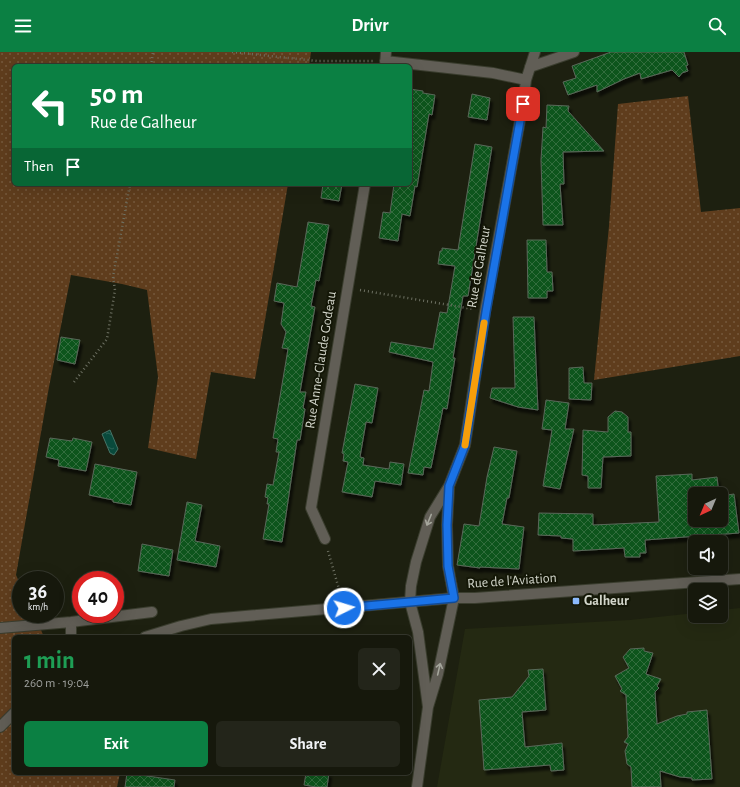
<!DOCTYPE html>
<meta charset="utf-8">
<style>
:root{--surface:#16180c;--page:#23251a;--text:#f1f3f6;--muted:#9ea09d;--line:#35372d;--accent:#0b8043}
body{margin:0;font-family:"Alegreya Sans",sans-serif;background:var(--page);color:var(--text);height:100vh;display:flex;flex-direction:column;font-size:15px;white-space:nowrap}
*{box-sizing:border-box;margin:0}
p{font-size:13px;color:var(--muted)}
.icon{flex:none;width:22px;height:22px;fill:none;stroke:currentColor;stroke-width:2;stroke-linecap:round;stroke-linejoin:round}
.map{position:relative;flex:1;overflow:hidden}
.details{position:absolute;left:12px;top:583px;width:400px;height:140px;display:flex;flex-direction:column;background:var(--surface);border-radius:6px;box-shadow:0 4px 16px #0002,0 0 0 1px var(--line)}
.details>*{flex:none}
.banner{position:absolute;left:12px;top:12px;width:400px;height:122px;border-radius:6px;box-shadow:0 4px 16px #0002,0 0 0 1px var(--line);background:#0b8043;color:#fff;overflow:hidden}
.needle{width:26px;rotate:224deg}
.buttons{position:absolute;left:688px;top:435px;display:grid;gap:8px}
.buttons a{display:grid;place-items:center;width:40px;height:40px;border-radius:6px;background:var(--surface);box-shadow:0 4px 16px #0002,0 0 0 1px var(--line);font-size:20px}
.speed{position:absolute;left:12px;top:519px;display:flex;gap:8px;font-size:20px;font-weight:700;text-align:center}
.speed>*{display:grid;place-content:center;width:52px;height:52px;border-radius:50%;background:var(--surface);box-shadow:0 4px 16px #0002,0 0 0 1px var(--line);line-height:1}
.speed small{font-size:10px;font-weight:400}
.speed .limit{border:6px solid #d22;background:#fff;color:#111}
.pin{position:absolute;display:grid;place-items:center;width:34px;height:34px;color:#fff;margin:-17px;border-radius:8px;box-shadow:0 2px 6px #0006}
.me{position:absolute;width:44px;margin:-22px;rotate:85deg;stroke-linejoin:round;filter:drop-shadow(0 0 3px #0008)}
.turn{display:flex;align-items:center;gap:14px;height:84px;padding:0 12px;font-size:18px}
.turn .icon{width:52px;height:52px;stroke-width:2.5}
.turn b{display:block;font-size:28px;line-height:34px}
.then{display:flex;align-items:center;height:38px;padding:0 12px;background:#0003;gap:8px;font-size:15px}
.round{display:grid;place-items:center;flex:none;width:42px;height:42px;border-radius:6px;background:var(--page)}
.summary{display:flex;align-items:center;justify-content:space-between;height:68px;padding:0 12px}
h1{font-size:24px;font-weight:600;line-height:30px;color:#1e9e55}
.cta{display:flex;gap:8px;margin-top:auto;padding:8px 12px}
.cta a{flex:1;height:46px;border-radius:6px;background:var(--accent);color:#fff;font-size:16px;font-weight:600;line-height:46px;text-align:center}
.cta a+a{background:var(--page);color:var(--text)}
header{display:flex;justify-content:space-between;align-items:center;height:52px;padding:0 12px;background:var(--accent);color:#fff;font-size:18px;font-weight:600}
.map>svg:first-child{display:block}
</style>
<header><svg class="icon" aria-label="menu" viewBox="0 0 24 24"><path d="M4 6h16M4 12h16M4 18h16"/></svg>Drivr<svg class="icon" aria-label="search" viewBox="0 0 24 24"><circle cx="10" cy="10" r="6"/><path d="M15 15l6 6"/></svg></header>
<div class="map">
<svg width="740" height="735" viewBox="0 0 740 735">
<defs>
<pattern id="grass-dots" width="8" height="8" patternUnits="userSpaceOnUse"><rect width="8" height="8" fill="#5f3d1d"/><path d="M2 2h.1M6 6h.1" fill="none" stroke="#75583c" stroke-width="1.8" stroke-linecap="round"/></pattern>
<pattern id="water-ripples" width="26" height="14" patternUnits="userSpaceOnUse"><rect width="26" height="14" fill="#094a3c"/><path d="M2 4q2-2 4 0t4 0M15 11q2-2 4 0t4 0" fill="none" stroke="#2c6357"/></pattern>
<pattern id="building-cross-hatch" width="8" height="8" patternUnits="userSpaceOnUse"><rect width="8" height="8" fill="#10551e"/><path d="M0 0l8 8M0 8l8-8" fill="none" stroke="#326d3d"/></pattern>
<filter id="shadow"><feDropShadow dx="2.5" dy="4.5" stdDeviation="1" flood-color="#0009"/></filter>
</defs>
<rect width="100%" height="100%" fill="#1d2010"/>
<!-- built -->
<path fill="#242912" d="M740,556V735H437L465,577L630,568L695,561V564H721V558Z"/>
<!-- grass -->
<path fill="url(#grass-dots)" d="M0,0H311L309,14H14V132H288L255,327L211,320L196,407L148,396L158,325L147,238L122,232L71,223L49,335L16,523L21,534V562H34L44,585H14V721H120L117,735H0Z
M688,44L701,160L740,156V304L594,328L609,174L618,52Z"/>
<!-- water -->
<path fill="url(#water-ripples)" stroke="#467467" d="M110,378L118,397L114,403L110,401L102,382Z"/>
<!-- building -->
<path fill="url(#building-cross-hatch)" stroke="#596859" filter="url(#shadow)" d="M611,0H684L688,13L686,14L688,19L682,21L679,25L672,18L641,27L640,21L624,27L597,40V33L568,43L563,30L576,26L572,14Z
M410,37L423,39V41L435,43L432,63L429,62L417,135L415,134L410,164L402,162L398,189L379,186L383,160L390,161L394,132H410Z
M472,42L490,46L487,68L468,65Z
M547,53L569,54L568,59L604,99L563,100L564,132H560L563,173H543L541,108L543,75L546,76Z
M475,92L492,95L468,244H463L453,306H455L447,357L443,356L431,416L424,415L423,423L408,421L424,338L429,339L433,310L389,300L391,290L433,297L440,260L447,261L455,214L438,212L440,199H442V196L458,198Z
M323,132H342L339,149L321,146Z
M308,170L329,173L319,229L316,228L311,254L315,255L300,340H306L303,356L305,357L300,388H297L282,490L263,487L269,452H267L268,446L265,445L267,432L273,433L279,400H276L278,387L273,386L288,297L282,296L286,280L281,272L284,251L274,249L277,231L297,235Z
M527,188H546L547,220H552L553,239H547V246H528Z
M513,265H534L538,358L518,355L490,346L492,336H515Z
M61,285L80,288L75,312L57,308Z
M583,315L584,331H592L591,348L569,347V316Z
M355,332L378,336L372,371L366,370L360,405L364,406L363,413L389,417L390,410L404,412L401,433L375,429L372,445L342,440L348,410L343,409L344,402L342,401Z
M546,348L569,351L565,377H574L560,437L543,434L552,378L542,377Z
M615,359L622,360L628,365V380H631V404L603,405L601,436H588V424L582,423L583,378L608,380V365Z
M50,386L72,389L73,386L92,390L86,419L58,414L59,408L46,405Z
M494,395L517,399L509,446H507L502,472L524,475L519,517L480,515V516L457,513L464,472L479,474L487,425Z
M95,412L137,420L131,453L113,450V448L89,443Z
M692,422V428L717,425L719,442H693L695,468H724L721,444L734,442L739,481L645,488L646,501H640V505H625L624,496L573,499V487L561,486V484L538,483L539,461L593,462V473L659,470L656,424Z
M187,450L202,453L195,489L220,494L216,515L177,508Z
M142,492L173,498L169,524L138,519Z
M644,596V599L653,601L646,622L661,627L657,634L659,636L655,640L657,672L677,664L687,662V660L707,658L712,727L692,728V726L680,725L660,719L661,735H632L631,715L627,712L625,699L628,692L624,690L628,685L626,643L620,639L622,637L615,624L629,616L623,605L630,597Z
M543,617L546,658L522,660L525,695L562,691L564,718L551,719L550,713L484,718L479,648L512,645L529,624L528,618Z
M127,721L175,728L174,735H125Z
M306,721H329L327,735H316L304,733Z"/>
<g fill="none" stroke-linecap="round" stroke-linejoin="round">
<defs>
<path id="minor" d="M385,9L493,21L526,28
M385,14L386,0
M530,15L574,0
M325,487L311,456L365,132
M71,570V585
M0,576L71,570L152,560
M428,655L418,580L410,550L411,534L416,510L430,465L449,434L465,393L485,260L523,52L526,28L535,0
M417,735L428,655L438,622L454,546L448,514L447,473L449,436"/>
<path id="tertiary" d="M145,585L181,574L211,567L454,546H475L740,527
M0,675L14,661"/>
</defs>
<!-- minor casing -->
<use href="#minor" stroke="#3a3d2e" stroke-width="12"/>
<!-- tertiary casing -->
<use href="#tertiary" stroke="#3a3d2e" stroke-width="12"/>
<!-- path -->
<path stroke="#6e7163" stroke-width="2.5" stroke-dasharray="1 3" stroke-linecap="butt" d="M232,0L317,9H373
M151,14L153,0
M360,238L473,257
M74,330L107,287L115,238L113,225L130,132
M328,499L341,544"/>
<!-- minor -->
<use href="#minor" stroke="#615e56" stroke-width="10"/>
<!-- tertiary -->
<use href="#tertiary" stroke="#615e56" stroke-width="10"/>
</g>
<!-- one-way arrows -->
<defs><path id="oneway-shaft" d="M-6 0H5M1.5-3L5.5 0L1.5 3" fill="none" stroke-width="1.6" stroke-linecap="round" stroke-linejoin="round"/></defs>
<g stroke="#a5a69c">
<use href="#oneway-shaft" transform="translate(429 468) rotate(112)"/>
<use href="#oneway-shaft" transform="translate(439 617) rotate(-77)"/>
</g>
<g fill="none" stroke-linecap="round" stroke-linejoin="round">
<defs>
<path id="route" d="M344,556L454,546L448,514L447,473L449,434L465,393L486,260L523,52"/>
</defs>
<!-- route casing -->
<use href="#route" stroke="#114b97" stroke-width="10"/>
<!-- route -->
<use href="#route" stroke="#1a73e8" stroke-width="7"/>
<!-- slow -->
<path stroke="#f59e0b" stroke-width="7" d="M465,393L484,271"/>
</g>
<!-- markers -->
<rect fill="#8bb9fc" stroke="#141707" stroke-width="1.5" x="572" y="545" width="8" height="8" rx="2"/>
<g text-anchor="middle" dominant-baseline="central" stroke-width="4" stroke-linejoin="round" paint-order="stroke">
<!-- street labels -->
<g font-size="14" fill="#d3d6cb" stroke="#141707">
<text transform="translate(479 215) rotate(-80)">Rue de Galheur</text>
<text transform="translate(321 308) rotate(-81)">Rue Anne-Claude Godeau</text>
<text transform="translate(512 529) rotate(-4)">Rue de l'Aviation</text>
</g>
<!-- poi labels -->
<g font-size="14" font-weight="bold" fill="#d3d6cb" stroke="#141707" text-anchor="start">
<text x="584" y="549">Galheur</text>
</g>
</g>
</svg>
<div class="buttons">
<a><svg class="needle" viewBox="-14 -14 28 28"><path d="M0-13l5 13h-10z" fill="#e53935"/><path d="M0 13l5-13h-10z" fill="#9ea09d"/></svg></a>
<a><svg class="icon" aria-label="sound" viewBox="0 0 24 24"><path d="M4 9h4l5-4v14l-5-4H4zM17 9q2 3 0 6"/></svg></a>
<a><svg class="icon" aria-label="layers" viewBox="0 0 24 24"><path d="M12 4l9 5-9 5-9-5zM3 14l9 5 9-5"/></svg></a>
</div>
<div class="speed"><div>36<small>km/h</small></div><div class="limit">40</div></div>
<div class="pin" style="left:523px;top:52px;background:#d93025"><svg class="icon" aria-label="arrive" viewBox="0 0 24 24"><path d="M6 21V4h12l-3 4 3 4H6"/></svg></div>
<svg class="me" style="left:344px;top:556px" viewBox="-20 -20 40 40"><circle r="17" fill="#1a73e8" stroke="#fff" stroke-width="3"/><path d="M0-11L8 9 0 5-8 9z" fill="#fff"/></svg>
<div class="banner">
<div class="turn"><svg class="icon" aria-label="left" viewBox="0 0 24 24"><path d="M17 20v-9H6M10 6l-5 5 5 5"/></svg><div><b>50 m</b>Rue de Galheur</div></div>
<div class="then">Then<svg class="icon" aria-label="arrive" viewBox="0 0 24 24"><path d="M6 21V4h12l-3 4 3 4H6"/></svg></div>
</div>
<section class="details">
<div class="summary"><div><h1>1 min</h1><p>260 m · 19:04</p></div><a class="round"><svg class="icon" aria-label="close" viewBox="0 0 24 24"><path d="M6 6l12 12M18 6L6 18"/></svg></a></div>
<div class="cta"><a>Exit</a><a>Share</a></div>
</section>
</div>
